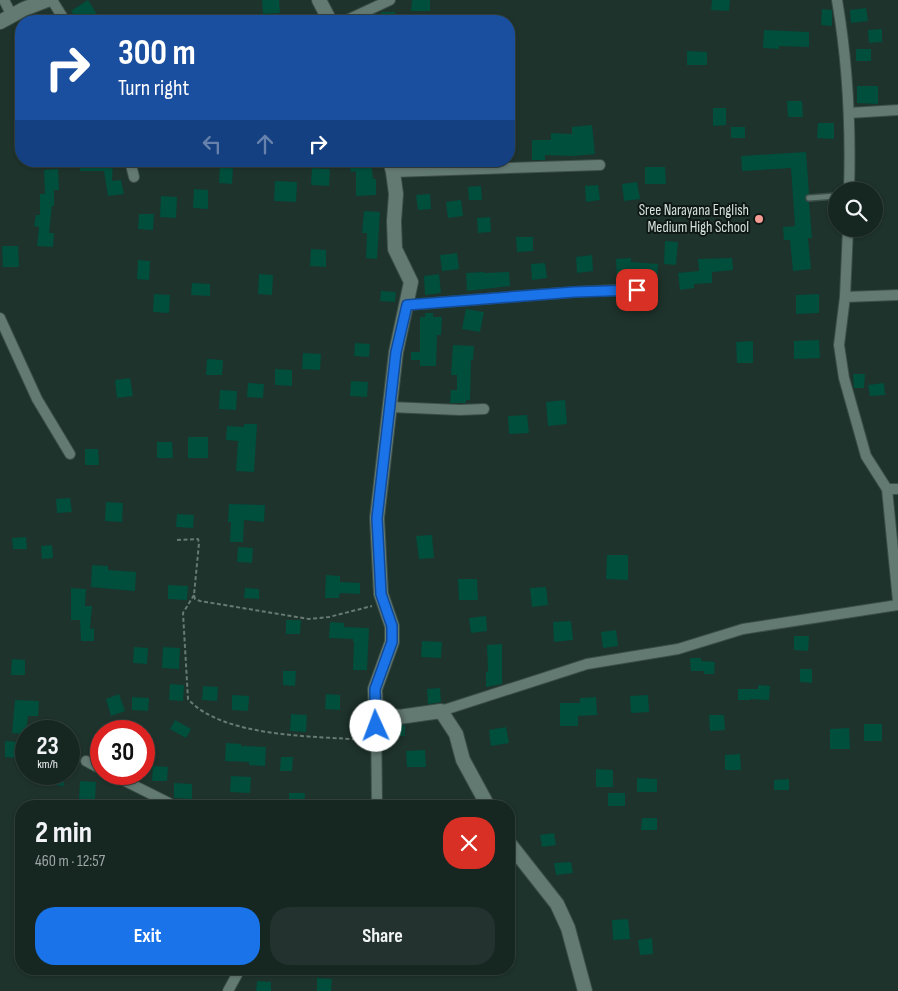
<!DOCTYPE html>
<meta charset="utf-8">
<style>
:root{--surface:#162621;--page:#23322e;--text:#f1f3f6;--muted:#9ea5a5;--line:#35433f;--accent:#1a73e8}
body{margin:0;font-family:"Sofia Sans Condensed",sans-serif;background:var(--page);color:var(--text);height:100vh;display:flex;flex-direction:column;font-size:19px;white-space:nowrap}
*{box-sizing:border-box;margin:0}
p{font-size:16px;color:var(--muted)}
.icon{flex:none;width:28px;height:28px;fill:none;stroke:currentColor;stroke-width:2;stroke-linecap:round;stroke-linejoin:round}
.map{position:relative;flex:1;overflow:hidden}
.panel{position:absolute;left:15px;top:800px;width:500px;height:175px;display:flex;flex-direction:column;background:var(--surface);border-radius:20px;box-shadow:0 1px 4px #0004,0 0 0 1px var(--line)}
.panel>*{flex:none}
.banner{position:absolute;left:15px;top:15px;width:500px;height:152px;border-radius:20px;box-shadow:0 1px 4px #0004,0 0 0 1px var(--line);background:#1a4fa0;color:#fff;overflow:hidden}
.fabs{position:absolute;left:828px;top:182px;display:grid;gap:10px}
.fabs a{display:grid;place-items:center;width:55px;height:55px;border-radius:50%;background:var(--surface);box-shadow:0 1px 4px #0004,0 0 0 1px var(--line);font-size:25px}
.speed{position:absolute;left:15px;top:720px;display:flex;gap:10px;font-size:25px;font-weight:700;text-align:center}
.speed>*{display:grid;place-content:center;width:65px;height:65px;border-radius:50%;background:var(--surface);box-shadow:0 1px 4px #0004,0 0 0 1px var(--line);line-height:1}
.speed small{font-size:12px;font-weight:400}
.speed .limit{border:8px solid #d22;background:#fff;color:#111}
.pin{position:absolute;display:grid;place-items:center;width:42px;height:42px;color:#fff;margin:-21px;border-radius:10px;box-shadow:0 2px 8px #0006}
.me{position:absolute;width:55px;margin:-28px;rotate:358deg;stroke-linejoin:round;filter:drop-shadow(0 0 4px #0008)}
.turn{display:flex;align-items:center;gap:18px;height:105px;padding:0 20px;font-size:22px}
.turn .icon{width:65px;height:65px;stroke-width:2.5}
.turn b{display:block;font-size:35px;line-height:42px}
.lanes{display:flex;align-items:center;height:48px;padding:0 20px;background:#0003;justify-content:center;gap:25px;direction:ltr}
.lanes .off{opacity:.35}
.round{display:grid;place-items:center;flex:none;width:52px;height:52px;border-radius:20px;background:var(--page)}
.head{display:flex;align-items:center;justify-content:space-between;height:85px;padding:0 20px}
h1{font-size:30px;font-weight:700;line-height:38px}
.cta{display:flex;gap:10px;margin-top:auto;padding:10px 20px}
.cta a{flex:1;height:58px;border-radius:20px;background:var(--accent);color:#fff;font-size:20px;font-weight:700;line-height:58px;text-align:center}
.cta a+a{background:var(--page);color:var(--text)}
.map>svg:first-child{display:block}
</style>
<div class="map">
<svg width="898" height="991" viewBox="0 0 898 991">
<rect width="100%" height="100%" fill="#1e332c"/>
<!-- building -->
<path fill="#004e3c" d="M88,0L101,21H78L71,11Z
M262,0H279L280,13L263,14Z
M412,0H430V11H411Z
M712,0H730L729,11L711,10Z
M866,8L868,21L851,23L850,10Z
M822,9L832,10V26L821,25Z
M381,12H395V21H381Z
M882,29V42L869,43L868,30Z
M764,30L809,32V47L779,46V49L763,48Z
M856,49H871V61H856Z
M687,51L707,52V65H687Z
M857,86H878V104L857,103Z
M787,101H802L803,117H788Z
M713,108H726V125L713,126Z
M818,123H834V139L817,138Z
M592,125L595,154L573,156L545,155V160H532V140H551V133L572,134V127Z
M731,127H745V138H731Z
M806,152L809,194L805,198L806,201L809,202L812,238H808L811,269L793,271L790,240H784L783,227L795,226L791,168L742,171L741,156Z
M80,161H113L112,181L121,180L124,194L108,196L104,171H80Z
M349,161H371L373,179H376V195L356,196V171L351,172Z
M220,166L233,167L232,184L219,183Z
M645,167H665L666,184H645Z
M312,168L330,169L329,186L311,185Z
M58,169L59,190H54V206H52L49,233H54L53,247L37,246L39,227L34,226L36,215H40V194H45L44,170Z
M275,181L297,182L296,202L274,201Z
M637,182L640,199L624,201L622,184Z
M598,185L600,200L586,202L585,186Z
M481,186L482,200H469L468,187Z
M194,189L208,190V209L193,208Z
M430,194L431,209L418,210L416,195Z
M161,196L177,197L176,218L160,217Z
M461,200L463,216L448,218L446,202Z
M364,211L380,212L377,259L366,258L367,233H362Z
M139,214H154L153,230L138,229Z
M490,217L491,232L478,233L477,218Z
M516,237H533V251L517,252Z
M665,241L678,242L676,265L664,264Z
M2,246H18L19,267H3Z
M311,249L326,250V267L310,266Z
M457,253L459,269L442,271L440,255Z
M592,255L593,271L577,273L576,257Z
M631,258V262L658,264L657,282L641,281V277L617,278L616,259Z
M732,258L733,270L712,272V283L694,284V288L680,290L678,273L699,271L698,259Z
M138,260L150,261L149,280L137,279Z
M545,263L547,278L532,280L531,264Z
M484,272V273L509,272L510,286L467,291L466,273Z
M259,274L273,275L272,295L258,294Z
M439,274L441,293L425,295L424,276Z
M192,283L210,284V296L191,295Z
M381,291L396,292L395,302L380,301Z
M154,294L170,295L169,313L153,312Z
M819,294V313L796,314V295Z
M466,309L484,312L480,332L462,329Z
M425,313H433V317H442L441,335H437L436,366H420V360H411V352H420V317H425Z
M819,340L820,358L794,359V341Z
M753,341V363H737L736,342Z
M355,343L370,344L369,357L354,356Z
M453,345L474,346L473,360H471L470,400H466V403H450L451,390H457V375H451Z
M303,353L321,354L320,370L302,369Z
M207,359L223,360L222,375H206Z
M275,369L292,370V386L275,385Z
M853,374H865L864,388H854Z
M130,378L133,396L117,398L115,380Z
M351,381L368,382L367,397L350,396Z
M248,383L264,384L263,398L247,397Z
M884,383L885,395L870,396L868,385Z
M220,390L237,391L236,410L219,409Z
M565,400L567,424L548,426L546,402Z
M527,415L529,433L509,434L508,416Z
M244,424H257L254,472L236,471L238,441L226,440L227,426L244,427Z
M188,437H208V458H188Z
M157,442H172L173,458H157Z
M85,449H98L99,465H85Z
M70,498L72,512L57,513L56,499Z
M106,502L123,503L122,522L105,521Z
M229,504L265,505L264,522L244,520L243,542H230L231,522H228Z
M177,514L194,515L193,528L176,527Z
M432,535L434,558L419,559L416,536Z
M26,537L27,549H13L12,538Z
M52,545L53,558L42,559L41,546Z
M238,547L253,548L252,563L237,562Z
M607,555H628V580L606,579Z
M92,565L108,566V570L136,572L135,591L91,587Z
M326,575L340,576V582L360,583V594L340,593L339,598H325Z
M458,579H477L478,600H459Z
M168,585L188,586L187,600L168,599Z
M546,587L548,605L532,607L530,588Z
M71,588L86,589L85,606H92L90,629L94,628V641H81L80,620H71Z
M245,588L259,589V599L244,598Z
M486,616L487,631L471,633L469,618Z
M286,620H301L300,634H286Z
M571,621L573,640L554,642L553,622Z
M330,622L344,623V627L369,628L367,670H353L354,642H353V639L329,638Z
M616,630L618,646L603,648L601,632Z
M794,636H809L808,651L794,650Z
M422,641L442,642L441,658L421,657Z
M502,644V684L486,687V672H488L487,645Z
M134,647L148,648L147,664L133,663Z
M163,647L180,648L179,669L162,668Z
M690,658H701V661L715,662L714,674H704V671H691Z
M12,659L25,660V675H11Z
M800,669H812V683L800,682Z
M283,671H296L295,686L283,685Z
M170,684L184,685L183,701L169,700Z
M758,685L770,686L769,700L750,699V700H738V689H758Z
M203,686L218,687L217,701L202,700Z
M440,688L441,702L428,704L427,689Z
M119,694L125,711L111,716L106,699Z
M326,694L340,695V710L325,709Z
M232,695L249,696L248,711L232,710Z
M648,695L649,712L631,713L630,696Z
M132,697L149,698L148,711L132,710Z
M596,697L597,715L578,716V726H560V703H580V698Z
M15,700L39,701L38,716H28L26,734L12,733Z
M291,714L307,715L306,732L290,731Z
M709,715H724L725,730L710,731Z
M175,720L191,729L186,738L170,729Z
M864,724H882V741H864Z
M392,725H405V736H392Z
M506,727L509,743L491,746L489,730Z
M849,728L850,749H830V729Z
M5,741L18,742L17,758L5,757Z
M226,743L241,744V746L266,747L265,766L249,765V762L225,761Z
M425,750L426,767H407L406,751Z
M740,754L741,770H725V755Z
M281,757H293L292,771H280Z
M153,766L168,767L167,781H152Z
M596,769L613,770V787H596Z
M54,774H65L64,786L53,785Z
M231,776L251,777L250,793L230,792Z
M637,778L657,779V792H637Z
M789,779V790H774V780Z
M80,781L96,782L95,800L79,799Z
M174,783L192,784V799L174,798Z
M289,793H305L304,806H289Z
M608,793H625V806H608Z
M642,818H657V830H641Z
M554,833L556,845L542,847L540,835Z
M571,862L573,873L556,875L554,863Z
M628,919L630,939L613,940L612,920Z
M652,938L653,954L640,955L638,940Z
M317,978L332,979L331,991H317Z
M257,981L271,982V991H256Z"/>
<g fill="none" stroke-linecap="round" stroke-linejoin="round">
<defs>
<path id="lane" d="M809,198L836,196"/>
<path id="street" d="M4,0L12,16
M52,0L65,21
M837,0C848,64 851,127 849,191
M345,21L390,0
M849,113L898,110
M130,161L134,177
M393,172L600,165
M848,229L845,297L839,345L844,378L866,456L887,489H898
M845,297L898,295
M407,305L574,292L637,289
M0,318L37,399L70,454
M390,407L460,410L484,409
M887,489L898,601
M441,711L587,664L678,649L743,629L898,605
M376,713L377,806
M86,761L101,769
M111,774L175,806
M228,991L240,969"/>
<path id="secondary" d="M319,0L330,21
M0,22L24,9L47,0
M390,161L393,172L396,194L394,221L395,249L411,282L396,352L377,518L381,594L392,626V642L375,689L376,713L399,717L441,711L456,734L463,760L488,806
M509,843L557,904L568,928L585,991"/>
</defs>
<!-- lane casing -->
<use href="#lane" stroke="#3c4e48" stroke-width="8"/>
<!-- street casing -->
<use href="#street" stroke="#3c4e48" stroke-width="12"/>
<!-- secondary casing -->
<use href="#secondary" stroke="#3c4e48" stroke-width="16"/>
<!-- path -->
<path stroke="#687a74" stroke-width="2" stroke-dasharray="4 2.5" stroke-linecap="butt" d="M177,540L198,539L199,543L194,595L195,599L200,601L309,619L329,617L372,606
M194,595L183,613L188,699C223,738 316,736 366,740"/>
<!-- lane -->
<use href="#lane" stroke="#637a72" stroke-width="5"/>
<!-- street -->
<use href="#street" stroke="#637a72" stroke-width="10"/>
<!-- secondary -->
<use href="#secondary" stroke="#637a72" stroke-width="14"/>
</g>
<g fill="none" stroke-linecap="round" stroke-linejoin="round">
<defs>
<path id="route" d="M376,726L375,689L392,642V626L381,594L377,518L396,352L407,305L574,292L637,290"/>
</defs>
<!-- route casing -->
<use href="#route" stroke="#114b97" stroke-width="12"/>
<!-- route -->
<use href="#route" stroke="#1a73e8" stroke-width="9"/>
</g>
<!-- markers -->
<circle fill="#f59c94" stroke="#0f1815" stroke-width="2" cx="759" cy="219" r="5"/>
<g text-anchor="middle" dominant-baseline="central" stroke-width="4" stroke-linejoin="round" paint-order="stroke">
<!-- poi labels -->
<g font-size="15" fill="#d4e1dc" stroke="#0f1815" text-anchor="end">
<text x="749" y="210">Sree Narayana English<tspan x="749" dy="17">Medium High School</tspan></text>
</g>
</g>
</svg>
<div class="fabs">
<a><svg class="icon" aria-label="search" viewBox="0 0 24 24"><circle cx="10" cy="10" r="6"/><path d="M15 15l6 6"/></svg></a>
</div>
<div class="speed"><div>23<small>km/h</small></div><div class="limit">30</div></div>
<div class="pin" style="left:637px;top:290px;background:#d93025"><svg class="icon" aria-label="arrive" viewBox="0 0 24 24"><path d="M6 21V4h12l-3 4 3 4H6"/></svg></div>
<svg class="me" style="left:376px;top:726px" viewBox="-20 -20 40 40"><circle r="19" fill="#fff"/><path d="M0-13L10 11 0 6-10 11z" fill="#1a73e8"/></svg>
<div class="banner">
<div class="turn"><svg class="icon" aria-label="right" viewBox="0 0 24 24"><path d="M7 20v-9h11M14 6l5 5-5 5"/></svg><div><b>300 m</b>Turn right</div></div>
<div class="lanes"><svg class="icon off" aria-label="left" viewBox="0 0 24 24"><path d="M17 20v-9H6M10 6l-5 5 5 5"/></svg><svg class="icon off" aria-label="ahead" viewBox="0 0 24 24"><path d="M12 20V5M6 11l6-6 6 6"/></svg><svg class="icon" aria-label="right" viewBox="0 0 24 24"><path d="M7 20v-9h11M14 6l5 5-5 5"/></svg></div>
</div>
<section class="panel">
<div class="head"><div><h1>2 min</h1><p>460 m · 12:57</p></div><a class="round" style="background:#d93025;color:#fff"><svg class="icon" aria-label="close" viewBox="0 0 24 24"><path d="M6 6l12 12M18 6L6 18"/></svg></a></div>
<div class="cta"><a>Exit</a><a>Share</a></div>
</section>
</div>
